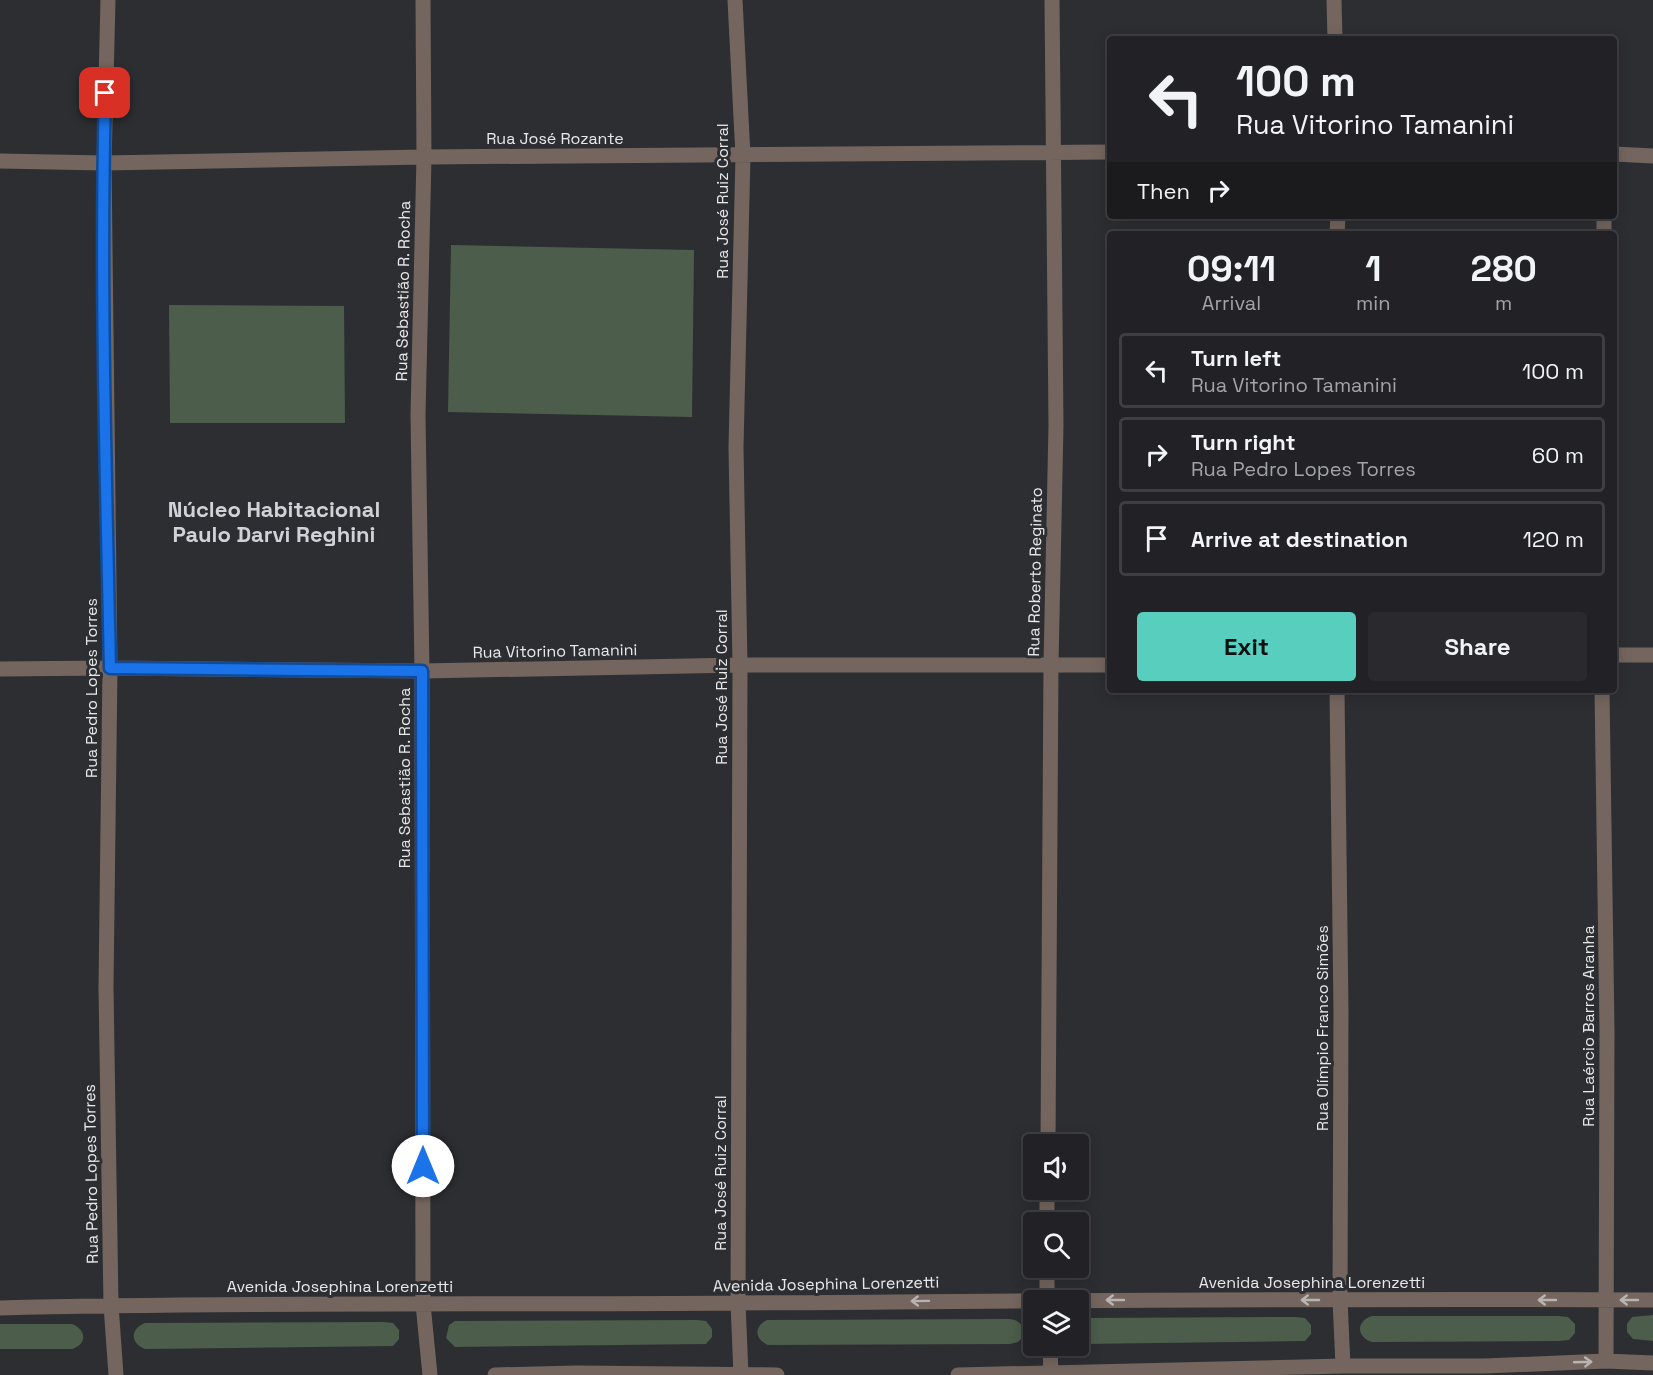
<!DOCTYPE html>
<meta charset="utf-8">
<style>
:root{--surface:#222226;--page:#2a2a2e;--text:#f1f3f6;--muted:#a2a4a7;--line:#3f3f43;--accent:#58cebf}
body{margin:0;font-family:"Space Grotesk",sans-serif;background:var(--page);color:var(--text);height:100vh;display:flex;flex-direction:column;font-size:22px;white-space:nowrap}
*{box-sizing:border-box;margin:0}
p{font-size:20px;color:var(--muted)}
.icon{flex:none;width:33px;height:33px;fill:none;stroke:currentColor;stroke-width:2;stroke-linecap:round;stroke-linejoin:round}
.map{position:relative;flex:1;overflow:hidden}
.panel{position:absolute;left:1107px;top:231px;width:510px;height:462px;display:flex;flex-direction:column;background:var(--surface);border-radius:6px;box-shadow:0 3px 15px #0003,0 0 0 2px var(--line)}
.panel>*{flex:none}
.banner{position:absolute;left:1107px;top:36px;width:510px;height:183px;border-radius:6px;box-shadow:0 3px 15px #0003,0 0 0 2px var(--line);background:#222226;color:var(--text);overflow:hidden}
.buttons{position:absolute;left:1023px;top:1134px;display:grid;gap:12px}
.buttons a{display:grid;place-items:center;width:66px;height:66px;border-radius:6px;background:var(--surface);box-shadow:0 3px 15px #0003,0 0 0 2px var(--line);font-size:30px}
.pin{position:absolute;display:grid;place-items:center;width:51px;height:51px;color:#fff;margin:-26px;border-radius:12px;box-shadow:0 3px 9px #0006}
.me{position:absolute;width:66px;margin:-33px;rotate:0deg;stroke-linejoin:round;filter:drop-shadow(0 0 4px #0008)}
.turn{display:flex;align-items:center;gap:21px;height:126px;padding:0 30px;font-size:27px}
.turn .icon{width:78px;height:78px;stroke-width:2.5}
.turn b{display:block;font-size:42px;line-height:51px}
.then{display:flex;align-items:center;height:57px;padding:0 30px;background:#0003;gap:12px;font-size:22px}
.eta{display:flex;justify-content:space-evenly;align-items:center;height:102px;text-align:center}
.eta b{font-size:36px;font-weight:700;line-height:42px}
.primary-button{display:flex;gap:12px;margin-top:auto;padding:12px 30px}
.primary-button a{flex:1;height:69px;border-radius:6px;background:var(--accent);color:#111;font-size:24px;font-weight:700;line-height:69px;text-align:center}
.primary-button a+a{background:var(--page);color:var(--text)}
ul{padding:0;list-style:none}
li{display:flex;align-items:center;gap:18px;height:75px;margin:0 12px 9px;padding:0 18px;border:3px solid var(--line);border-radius:6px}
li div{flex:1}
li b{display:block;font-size:22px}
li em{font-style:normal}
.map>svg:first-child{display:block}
</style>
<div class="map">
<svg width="1653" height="1375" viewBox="0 0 1653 1375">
<rect width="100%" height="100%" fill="#2d2e32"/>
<!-- green -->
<path fill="#4c5d4b" d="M451,245L694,250L692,417L448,412Z
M169,305L344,306L345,423H170Z
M1653,1315V1341L1633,1339L1627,1332V1324L1632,1317Z
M1372,1316H1559L1568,1317L1575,1324V1333L1569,1340L1559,1341L1372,1342C1356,1337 1356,1321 1372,1316Z
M1296,1317L1305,1318L1311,1325V1334L1305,1341L1082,1344L1079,1342V1320L1082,1318Z
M1010,1319C1021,1321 1023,1325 1024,1336L1018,1342L1010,1344L768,1345C754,1339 754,1326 767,1320Z
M697,1320L706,1321L712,1329V1337L706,1344L455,1347L446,1338L449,1325L455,1321Z
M384,1322L393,1323L399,1330V1339L393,1346L145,1349C130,1343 130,1329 145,1323Z
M0,1324H72C86,1329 88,1344 72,1349H0Z"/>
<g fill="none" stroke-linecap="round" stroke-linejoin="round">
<!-- street -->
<path stroke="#74665e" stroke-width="15" d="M108,0L104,163L110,668L106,987L111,1305L116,1375
M423,0L424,157L418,415L422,671L423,1304L430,1375
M735,0L743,156L736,447L740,665L738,1303L741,1375
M1334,0L1335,39
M1614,154L1653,156
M0,161L104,163L424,157L1110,152
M1337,234L1338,216
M1604,234V216
M1614,655H1653
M0,669L110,668L422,671L740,665H1110
M1337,690L1341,1011L1340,1300L1343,1366
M1602,690L1607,1031L1606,1361
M1048,1144L1051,665L1056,425L1052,0
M1047,1222V1190
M1047,1300V1268
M0,1308C246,1302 493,1305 739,1303C1044,1301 1348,1298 1653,1300
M1050,1346L1051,1375
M495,1375L575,1373L777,1375
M958,1375L1343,1366H1485L1606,1361L1653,1363"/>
</g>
<!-- one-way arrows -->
<defs><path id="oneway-shaft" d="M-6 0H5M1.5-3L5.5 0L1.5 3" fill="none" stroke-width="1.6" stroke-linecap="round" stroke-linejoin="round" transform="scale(1.5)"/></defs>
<g stroke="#b9b4b2">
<use href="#oneway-shaft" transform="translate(1115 1300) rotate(180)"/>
<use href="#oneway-shaft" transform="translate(1310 1300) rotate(180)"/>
<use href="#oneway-shaft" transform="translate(1547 1300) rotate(-180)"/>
<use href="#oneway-shaft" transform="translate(1629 1300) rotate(-180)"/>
<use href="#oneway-shaft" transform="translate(920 1301) rotate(179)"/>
<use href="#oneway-shaft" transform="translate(1583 1362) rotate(-2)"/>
</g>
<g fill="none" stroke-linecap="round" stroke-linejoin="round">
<defs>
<path id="route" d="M105,93C100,284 106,476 110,668L422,671L423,1166"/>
</defs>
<!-- route casing -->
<use href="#route" stroke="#114b97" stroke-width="15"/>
<!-- route -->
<use href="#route" stroke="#1a73e8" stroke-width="10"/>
</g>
<g text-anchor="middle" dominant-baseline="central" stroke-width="6" stroke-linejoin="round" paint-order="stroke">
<!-- street labels -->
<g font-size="16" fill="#e7e8ea" stroke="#2d2e32">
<text x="555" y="138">Rua José Rozante</text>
<text transform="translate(722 201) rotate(-90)">Rua José Ruiz Corral</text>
<text transform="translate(403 291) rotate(-89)">Rua Sebastião R. Rocha</text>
<text transform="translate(1035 572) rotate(-89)">Rua Roberto Reginato</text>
<text transform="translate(555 651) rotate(-1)">Rua Vitorino Tamanini</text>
<text transform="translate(721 687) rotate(-90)">Rua José Ruiz Corral</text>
<text transform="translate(91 688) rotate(-90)">Rua Pedro Lopes Torres</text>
<text transform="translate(404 778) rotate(-90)">Rua Sebastião R. Rocha</text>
<text transform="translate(1588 1026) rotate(-90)">Rua Laércio Barros Aranha</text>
<text transform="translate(1322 1028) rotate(-90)">Rua Olímpio Franco Simões</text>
<text transform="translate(720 1173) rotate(-90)">Rua José Ruiz Corral</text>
<text transform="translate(91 1174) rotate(-91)">Rua Pedro Lopes Torres</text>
<text x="1312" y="1282">Avenida Josephina Lorenzetti</text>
<text transform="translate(826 1284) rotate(-1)">Avenida Josephina Lorenzetti</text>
<text x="340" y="1286">Avenida Josephina Lorenzetti</text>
</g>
<!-- district labels -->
<g font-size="22" font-weight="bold" fill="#d1d2d7" stroke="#2d2e32">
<text x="274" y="509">Núcleo Habitacional<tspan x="274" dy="25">Paulo Darvi Reghini</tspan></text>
</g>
</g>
</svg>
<div class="buttons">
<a><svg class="icon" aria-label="sound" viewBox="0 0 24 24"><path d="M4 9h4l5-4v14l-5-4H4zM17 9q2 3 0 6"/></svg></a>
<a><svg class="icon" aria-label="search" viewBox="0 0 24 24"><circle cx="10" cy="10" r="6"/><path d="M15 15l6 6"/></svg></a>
<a><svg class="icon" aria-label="layers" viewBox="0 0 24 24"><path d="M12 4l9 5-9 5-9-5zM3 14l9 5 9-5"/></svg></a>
</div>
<div class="pin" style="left:105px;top:93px;background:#d93025"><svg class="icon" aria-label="arrive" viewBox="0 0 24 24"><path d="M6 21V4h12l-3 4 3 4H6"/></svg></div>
<svg class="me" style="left:423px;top:1166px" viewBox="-20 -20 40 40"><circle r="19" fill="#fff"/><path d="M0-13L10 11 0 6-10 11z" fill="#1a73e8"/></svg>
<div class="banner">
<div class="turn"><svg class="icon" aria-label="left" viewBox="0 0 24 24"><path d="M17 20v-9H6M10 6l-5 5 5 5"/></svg><div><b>100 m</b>Rua Vitorino Tamanini</div></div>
<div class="then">Then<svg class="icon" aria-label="right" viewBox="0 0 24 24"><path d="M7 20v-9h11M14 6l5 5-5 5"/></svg></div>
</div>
<section class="panel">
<div class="eta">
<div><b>09:11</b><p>Arrival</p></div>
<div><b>1</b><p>min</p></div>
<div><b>280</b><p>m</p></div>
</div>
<ul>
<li><svg class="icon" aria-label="left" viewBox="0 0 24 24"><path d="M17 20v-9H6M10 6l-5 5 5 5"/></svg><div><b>Turn left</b><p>Rua Vitorino Tamanini</p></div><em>100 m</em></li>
<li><svg class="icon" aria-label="right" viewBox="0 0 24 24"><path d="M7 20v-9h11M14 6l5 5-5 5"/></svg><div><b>Turn right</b><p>Rua Pedro Lopes Torres</p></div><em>60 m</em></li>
<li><svg class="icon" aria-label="arrive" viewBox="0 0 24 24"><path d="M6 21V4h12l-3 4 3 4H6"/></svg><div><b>Arrive at destination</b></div><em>120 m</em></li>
</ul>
<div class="primary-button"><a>Exit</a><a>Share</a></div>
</section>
</div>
